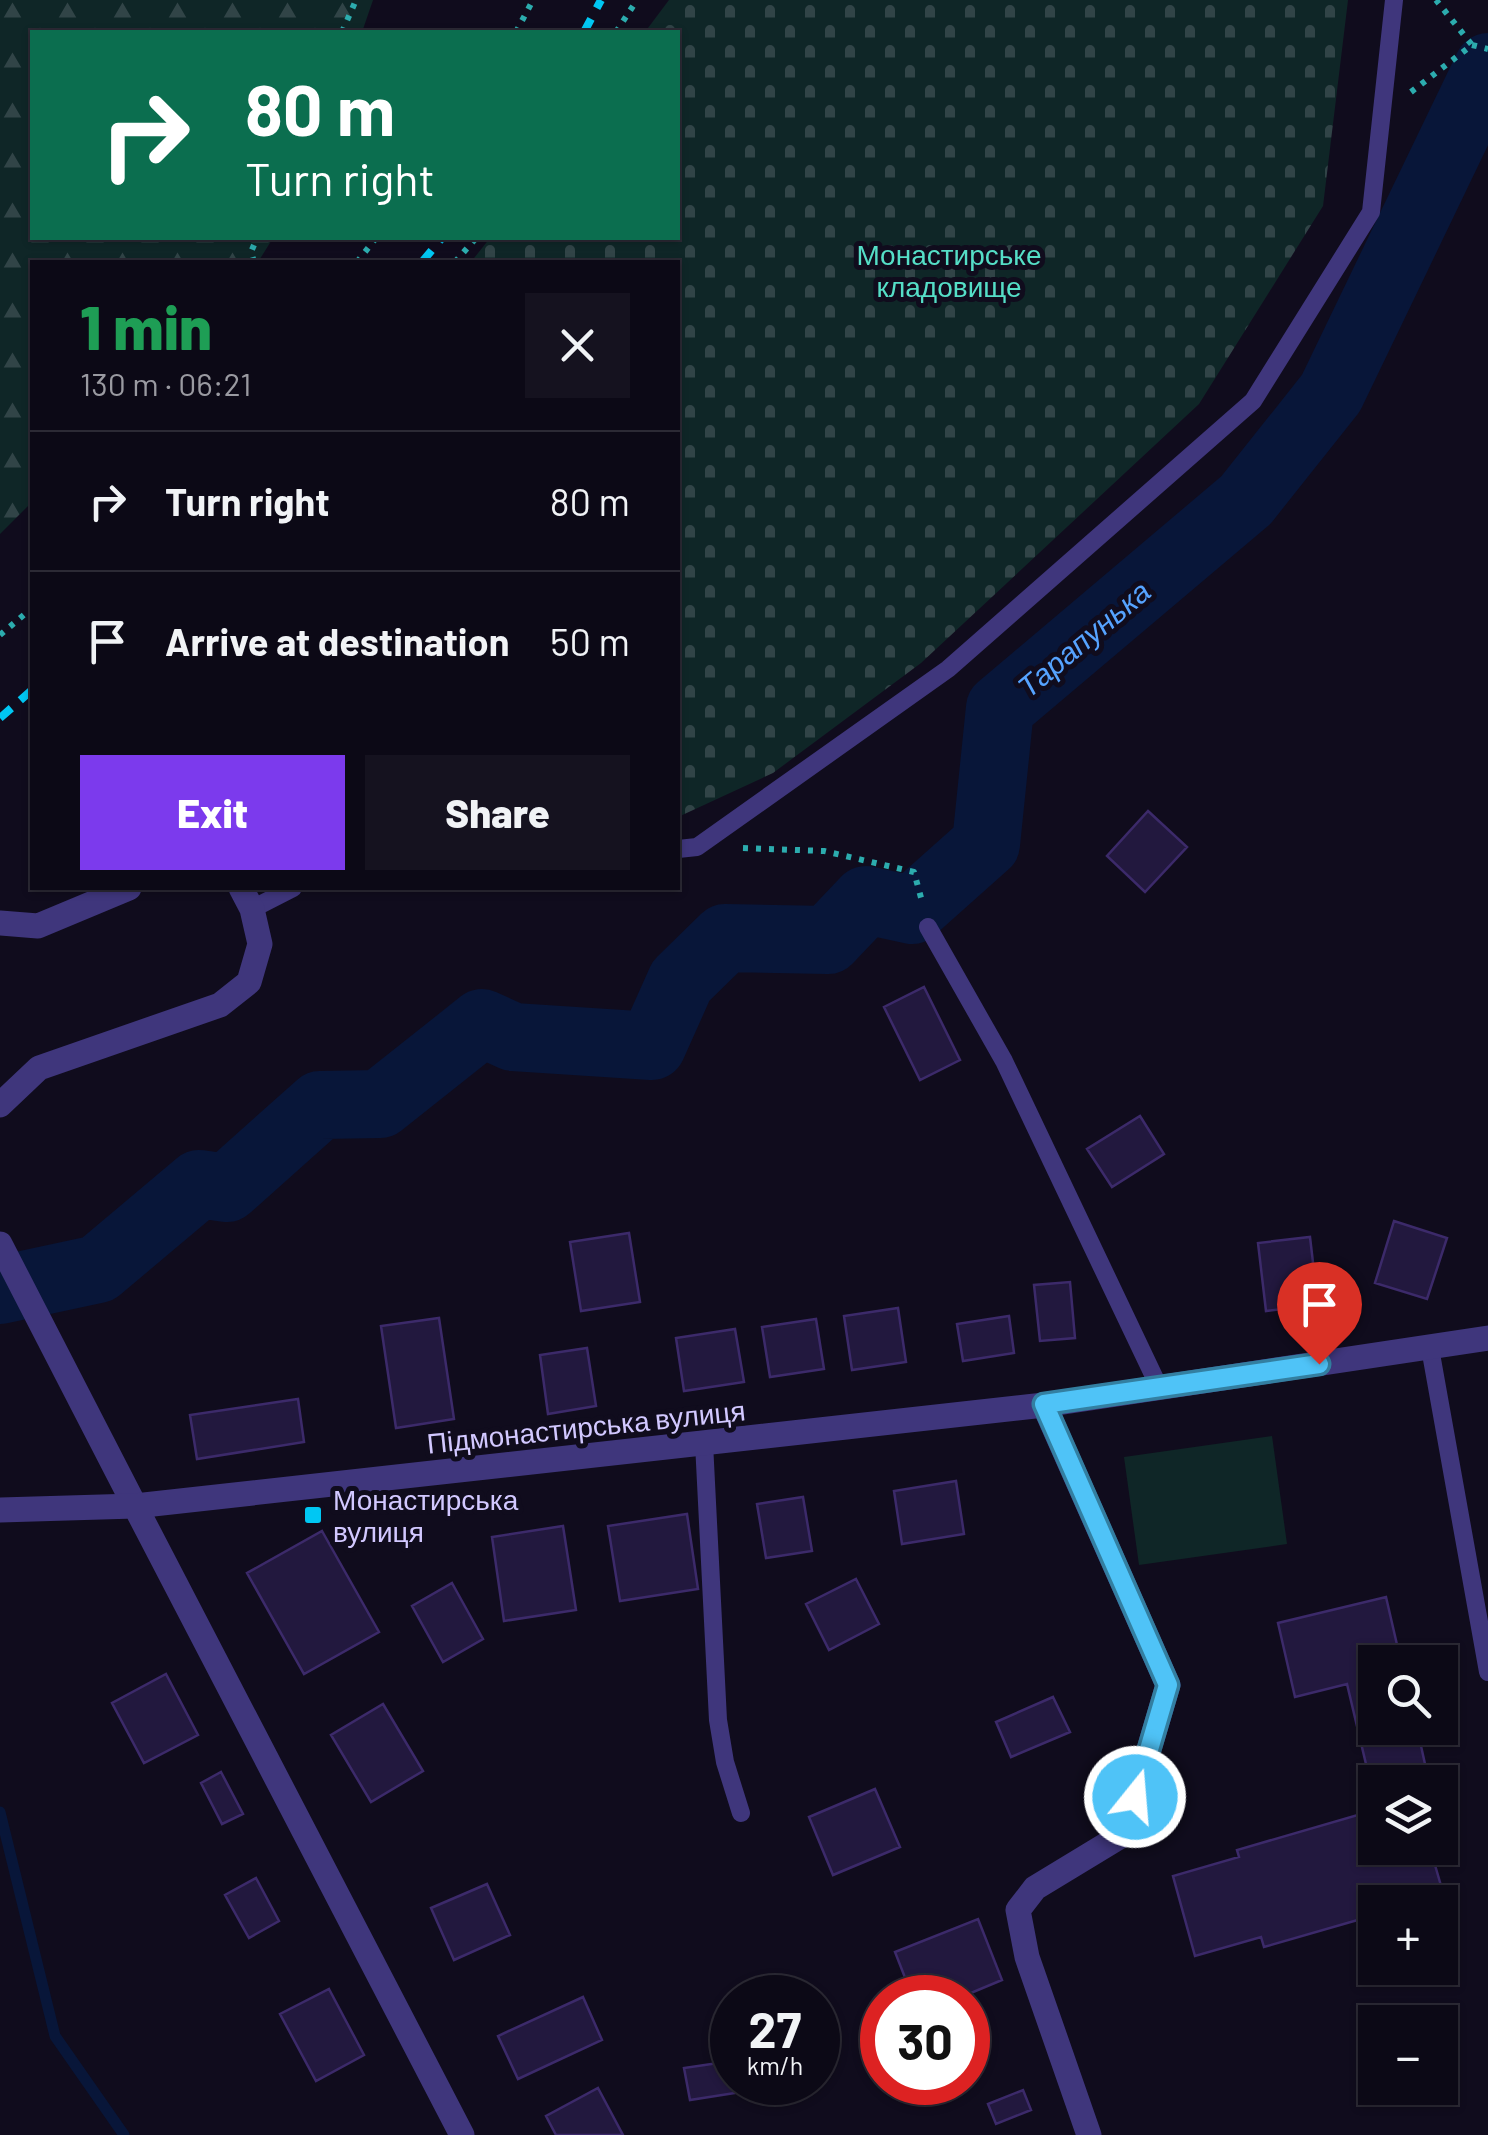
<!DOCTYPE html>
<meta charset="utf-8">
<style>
:root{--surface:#0c0916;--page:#15121f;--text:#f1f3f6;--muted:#9a9aa1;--line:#2c2a35;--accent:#7c3aed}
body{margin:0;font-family:Barlow,sans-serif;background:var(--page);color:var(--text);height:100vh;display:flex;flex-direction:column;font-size:38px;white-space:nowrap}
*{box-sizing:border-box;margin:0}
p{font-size:32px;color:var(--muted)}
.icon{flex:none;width:55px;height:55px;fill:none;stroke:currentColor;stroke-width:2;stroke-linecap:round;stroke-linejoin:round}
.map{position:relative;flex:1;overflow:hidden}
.sheet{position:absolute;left:30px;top:260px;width:650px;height:630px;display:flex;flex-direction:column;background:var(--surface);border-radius:0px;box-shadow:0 2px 8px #0004,0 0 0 2px var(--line)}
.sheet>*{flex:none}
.guide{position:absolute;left:30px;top:30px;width:650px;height:210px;border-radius:0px;box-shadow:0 2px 8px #0004,0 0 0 2px var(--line);background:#0b6e4f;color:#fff;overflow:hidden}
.controls{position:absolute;left:1358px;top:1645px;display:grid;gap:20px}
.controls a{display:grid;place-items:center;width:100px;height:100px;border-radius:0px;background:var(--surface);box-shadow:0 2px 8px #0004,0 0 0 2px var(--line);font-size:50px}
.speed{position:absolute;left:710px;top:1975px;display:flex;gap:20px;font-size:50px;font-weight:700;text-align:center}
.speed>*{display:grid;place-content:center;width:130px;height:130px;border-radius:50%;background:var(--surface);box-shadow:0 2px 8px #0004,0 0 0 2px var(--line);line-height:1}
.speed small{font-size:25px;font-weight:400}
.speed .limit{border:15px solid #d22;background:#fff;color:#111}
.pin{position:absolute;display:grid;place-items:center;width:85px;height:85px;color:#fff;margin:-102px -42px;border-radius:50% 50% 50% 0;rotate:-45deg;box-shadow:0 0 10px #0007}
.pin .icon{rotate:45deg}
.me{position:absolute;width:110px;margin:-55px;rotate:17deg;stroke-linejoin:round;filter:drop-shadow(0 0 8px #0008)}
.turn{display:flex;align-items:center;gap:35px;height:210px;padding:0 50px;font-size:45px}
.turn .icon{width:130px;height:130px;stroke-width:2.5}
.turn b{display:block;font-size:70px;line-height:85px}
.round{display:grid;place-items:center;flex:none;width:105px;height:105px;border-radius:0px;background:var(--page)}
.overview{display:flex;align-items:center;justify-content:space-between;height:170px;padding:0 50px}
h1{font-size:60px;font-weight:800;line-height:75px;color:#1e9e55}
.cta{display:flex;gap:20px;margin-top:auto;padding:20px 50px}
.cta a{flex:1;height:115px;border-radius:0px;background:var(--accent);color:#fff;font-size:40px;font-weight:800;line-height:115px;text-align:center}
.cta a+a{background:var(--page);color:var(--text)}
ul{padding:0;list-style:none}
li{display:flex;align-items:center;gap:30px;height:140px;padding:0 50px;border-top:2px solid var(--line)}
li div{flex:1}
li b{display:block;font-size:38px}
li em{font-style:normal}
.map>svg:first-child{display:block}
</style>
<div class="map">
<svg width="1488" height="2135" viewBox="0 0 1488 2135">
<defs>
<pattern id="forest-firs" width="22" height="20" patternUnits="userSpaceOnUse" patternTransform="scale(2.5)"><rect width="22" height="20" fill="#0f2627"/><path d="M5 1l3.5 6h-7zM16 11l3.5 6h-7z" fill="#314447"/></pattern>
<pattern id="cemetery-stones" width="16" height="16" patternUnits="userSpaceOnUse" patternTransform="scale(2.5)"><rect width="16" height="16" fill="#0f2627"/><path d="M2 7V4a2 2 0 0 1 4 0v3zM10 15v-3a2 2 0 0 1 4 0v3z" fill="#314447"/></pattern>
</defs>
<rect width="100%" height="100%" fill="#100c1d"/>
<!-- forest -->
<path fill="url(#forest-firs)" d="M0,0H373L362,32H32V238H273L258,262H32V502L0,534Z"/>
<!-- cemetery -->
<path fill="url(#cemetery-stones)" d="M669,0H1348L1323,206L1199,404L921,663L773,773L678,817V262H471L490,238H678V32H645Z"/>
<!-- pitch -->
<path fill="#0f2627" d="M1272,1436L1287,1544L1139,1565L1124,1457Z"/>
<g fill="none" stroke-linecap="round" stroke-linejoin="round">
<!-- stream -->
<path stroke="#081639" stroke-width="11" d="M0,1812L55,2036L124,2135"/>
<!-- river -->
<path stroke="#081639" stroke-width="68" d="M0,1290L98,1269L199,1184L227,1188L320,1105L380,1104L482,1023L513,1037L652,1046L681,981L725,938L828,940L866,900L912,910L986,844L1000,708L1246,500L1331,393L1488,67"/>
</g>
<!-- building -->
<path fill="#22183e" stroke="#3c2a6a" stroke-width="2.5" d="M1148,811L1187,847L1145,892L1107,856Z
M924,987L960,1060L920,1080L884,1007Z
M1140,1116L1164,1154L1112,1187L1087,1149Z
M1394,1221L1447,1238L1427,1299L1375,1283Z
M629,1233L640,1302L581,1311L570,1242Z
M1310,1237L1318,1305L1266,1311L1258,1243Z
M1070,1282L1075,1338L1040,1341L1034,1285Z
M898,1308L906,1362L852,1370L844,1316Z
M1009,1316L1014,1353L963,1361L957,1324Z
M439,1318L454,1419L396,1428L381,1326Z
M816,1319L824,1369L770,1377L762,1327Z
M735,1329L744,1382L684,1391L676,1338Z
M587,1348L596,1406L548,1414L540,1355Z
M298,1399L304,1442L197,1459L190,1415Z
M956,1481L964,1534L902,1544L894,1491Z
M803,1497L812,1551L766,1558L757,1504Z
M687,1514L698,1589L620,1601L608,1526Z
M563,1526L576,1610L504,1621L492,1537Z
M322,1531L379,1632L304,1674L247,1573Z
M856,1579L879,1624L829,1650L806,1604Z
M452,1583L483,1639L443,1662L412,1606Z
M1386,1597L1401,1662H1375V1728H1417L1429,1782H1375V1802L1347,1684L1295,1697L1278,1623Z
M166,1674L198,1735L144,1763L112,1703Z
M1053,1697L1070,1732L1011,1757L996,1722Z
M383,1704L423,1771L371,1802L331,1735Z
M221,1772L243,1814L222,1824L201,1783Z
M875,1789L900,1847L833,1875L809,1817Z
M1368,1812L1375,1832V1848H1430L1444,1896L1419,1902H1375V1915L1264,1947L1261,1937L1195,1956L1173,1876L1239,1857L1237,1850Z
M256,1878L279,1921L249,1938L225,1895Z
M487,1884L510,1935L454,1960L431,1908Z
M978,1919L1002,1980L959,1998H913L895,1952Z
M329,1989L364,2055L316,2081L280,2014Z
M583,1997L602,2040L518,2079L498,2036Z
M732,2061V2082H753L754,2090L690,2100L684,2068Z
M598,2088L623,2135H556L546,2116Z
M1023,2090L1031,2110L996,2124L988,2104Z"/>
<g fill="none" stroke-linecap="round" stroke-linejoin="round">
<!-- path -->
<path stroke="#2cacae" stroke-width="6" stroke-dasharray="5 8" stroke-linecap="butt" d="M342,32L356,0
M516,32L533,0
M616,32L637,0
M1472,45L1488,49
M1411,92L1472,45L1436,0
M254,262L251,252L257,238
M357,262L376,238
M455,262L476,238
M0,635L32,608
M743,848L824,851L914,872L923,905"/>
<!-- service -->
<path stroke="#3f367c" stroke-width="18" d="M678,849L697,847L948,669L1253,401L1371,212L1394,0
M252,909L293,888
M928,927L1004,1061L1159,1387
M1430,1348L1488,1672
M704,1443L718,1720L725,1762L741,1813"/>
<!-- minor -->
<path stroke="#3f367c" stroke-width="25" d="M0,923L38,926L129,888
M0,1105L39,1068L220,1005L249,982L260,944L252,909L241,888
M0,1244L135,1506
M1044,1405L1168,1685L1124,1834L1035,1888L1018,1910L1027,1957L1089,2135"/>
<!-- tertiary -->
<path stroke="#3f367c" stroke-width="25" d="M135,1506L462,2135
M0,1510L135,1506L1044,1405L1488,1338"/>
<!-- rail -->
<path stroke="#00c7f3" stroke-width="8" stroke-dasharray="15 12" stroke-linecap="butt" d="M584,32L601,0
M422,262L442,238
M0,718L32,690"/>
</g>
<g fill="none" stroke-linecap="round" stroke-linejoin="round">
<defs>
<path id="route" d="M1135,1797L1168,1685L1044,1404L1319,1364"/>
</defs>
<!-- route casing -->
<use href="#route" stroke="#337fa1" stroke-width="25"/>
<!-- route -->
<use href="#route" stroke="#4fc3f7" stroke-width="18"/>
</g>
<!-- markers -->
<rect fill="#00c7f3" stroke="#100c1d" stroke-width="4" x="303" y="1505" width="20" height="20" rx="5"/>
<g text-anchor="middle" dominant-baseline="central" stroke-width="10" stroke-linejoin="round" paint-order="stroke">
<!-- park labels -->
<g font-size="28" fill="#55dec7" stroke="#100c1d">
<text x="949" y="254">Монастирське<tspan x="949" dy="32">кладовище</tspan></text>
</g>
<!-- street labels -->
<g font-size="28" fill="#d2c8ff" stroke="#100c1d">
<text transform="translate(586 1426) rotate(-6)">Підмонастирська вулиця</text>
</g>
<!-- poi labels -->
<g font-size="28" fill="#d2c8ff" stroke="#100c1d" text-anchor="start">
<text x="333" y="1499">Монастирська<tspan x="333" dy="32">вулиця</tspan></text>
</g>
<!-- water labels -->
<g font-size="30" font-style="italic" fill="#56a3ff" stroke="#100c1d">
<text transform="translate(1083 638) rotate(-40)">Тарапунька</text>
</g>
</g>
</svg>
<div class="controls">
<a><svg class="icon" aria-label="search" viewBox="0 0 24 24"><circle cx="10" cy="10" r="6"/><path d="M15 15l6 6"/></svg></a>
<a><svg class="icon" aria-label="layers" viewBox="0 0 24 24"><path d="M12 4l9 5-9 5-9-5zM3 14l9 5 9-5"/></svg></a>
<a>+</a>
<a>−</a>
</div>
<div class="speed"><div>27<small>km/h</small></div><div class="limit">30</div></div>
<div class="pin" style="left:1319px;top:1364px;background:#d93025"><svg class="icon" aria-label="arrive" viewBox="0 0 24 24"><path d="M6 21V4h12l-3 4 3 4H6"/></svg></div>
<svg class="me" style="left:1135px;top:1797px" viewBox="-20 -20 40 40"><circle r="17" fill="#4fc3f7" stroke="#fff" stroke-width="3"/><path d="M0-11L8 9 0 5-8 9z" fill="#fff"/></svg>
<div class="guide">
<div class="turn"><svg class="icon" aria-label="right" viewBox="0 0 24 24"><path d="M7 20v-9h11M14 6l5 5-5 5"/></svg><div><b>80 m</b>Turn right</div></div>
</div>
<section class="sheet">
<div class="overview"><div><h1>1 min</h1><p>130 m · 06:21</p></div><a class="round"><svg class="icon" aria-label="close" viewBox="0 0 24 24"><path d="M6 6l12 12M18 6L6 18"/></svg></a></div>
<ul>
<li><svg class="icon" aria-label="right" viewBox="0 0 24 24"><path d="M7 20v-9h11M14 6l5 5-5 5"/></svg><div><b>Turn right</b></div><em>80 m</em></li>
<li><svg class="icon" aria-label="arrive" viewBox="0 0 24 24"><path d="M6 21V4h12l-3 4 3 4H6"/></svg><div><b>Arrive at destination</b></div><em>50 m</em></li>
</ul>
<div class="cta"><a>Exit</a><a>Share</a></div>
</section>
</div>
